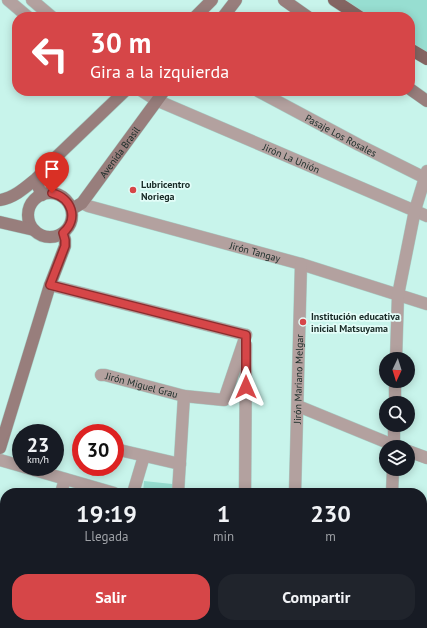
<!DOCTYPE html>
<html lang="es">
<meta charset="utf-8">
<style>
:root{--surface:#171b24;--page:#20242c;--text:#f1f3f6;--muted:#9ea1a6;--accent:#d64648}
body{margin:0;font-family:"PT Sans",sans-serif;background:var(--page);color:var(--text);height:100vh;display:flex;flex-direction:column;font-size:15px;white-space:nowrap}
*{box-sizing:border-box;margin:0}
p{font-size:13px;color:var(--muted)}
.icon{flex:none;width:22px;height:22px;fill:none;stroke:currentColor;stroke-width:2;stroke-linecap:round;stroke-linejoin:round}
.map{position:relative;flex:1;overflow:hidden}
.sheet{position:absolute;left:0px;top:488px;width:427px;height:140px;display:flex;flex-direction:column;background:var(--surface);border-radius:16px 16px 0 0;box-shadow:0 2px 10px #0003}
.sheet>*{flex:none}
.top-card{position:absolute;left:12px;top:12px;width:403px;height:84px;border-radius:16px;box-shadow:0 2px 10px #0003;background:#d64648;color:#fff;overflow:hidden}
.needle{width:26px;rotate:184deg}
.tools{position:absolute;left:379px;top:352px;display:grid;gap:8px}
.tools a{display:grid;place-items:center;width:36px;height:36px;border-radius:50%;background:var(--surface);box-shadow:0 2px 10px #0003;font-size:20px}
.speed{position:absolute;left:12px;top:424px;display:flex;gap:8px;font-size:20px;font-weight:700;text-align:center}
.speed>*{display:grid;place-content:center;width:52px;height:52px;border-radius:50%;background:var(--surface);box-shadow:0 2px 10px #0003;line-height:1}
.speed small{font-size:10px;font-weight:400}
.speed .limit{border:6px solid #d22;background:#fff;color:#111}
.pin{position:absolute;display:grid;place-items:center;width:34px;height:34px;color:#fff;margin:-41px -17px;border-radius:50% 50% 50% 0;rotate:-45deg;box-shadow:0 0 4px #0007}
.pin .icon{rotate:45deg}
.me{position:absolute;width:44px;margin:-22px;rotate:0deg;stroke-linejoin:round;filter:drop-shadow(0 0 3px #0008)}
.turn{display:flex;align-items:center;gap:14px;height:84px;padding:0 12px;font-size:18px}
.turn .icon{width:52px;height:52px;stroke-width:2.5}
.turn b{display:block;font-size:28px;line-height:34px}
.eta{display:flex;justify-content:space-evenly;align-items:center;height:68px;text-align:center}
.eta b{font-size:24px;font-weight:600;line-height:28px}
.primary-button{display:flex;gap:8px;margin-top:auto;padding:8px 12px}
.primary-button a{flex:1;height:46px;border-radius:16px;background:var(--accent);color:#fff;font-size:16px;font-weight:600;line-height:46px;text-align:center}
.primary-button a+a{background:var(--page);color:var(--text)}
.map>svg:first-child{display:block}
</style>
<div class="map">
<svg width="427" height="628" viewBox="0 0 427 628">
<rect width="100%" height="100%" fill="#c8f4eb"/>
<!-- green -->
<path fill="#97ded1" d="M340,0H427V54L410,45V17H364Z
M144,481L172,484V493H143Z"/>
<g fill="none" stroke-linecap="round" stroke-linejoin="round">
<defs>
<g id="street">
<path d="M8,0L28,17"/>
<path d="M32,0L52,17"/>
<path id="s1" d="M142,91L156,100L427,216"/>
<path id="s2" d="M258,91L359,145L425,178"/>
<path id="s3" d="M82,203L88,206L301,264L427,304"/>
<path d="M50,285L246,335"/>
<path d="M396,359L398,295L415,210L427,171"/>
<path id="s4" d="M101,375H105L184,396L224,400L246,335"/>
<path d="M395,403V381"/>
<path d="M298,406L398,447"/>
<path d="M394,447V425"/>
<path d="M115,449L180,464"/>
<path d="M408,451L427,458"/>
<path d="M0,460L21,466"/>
<path d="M24,467L114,493"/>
<path d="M61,493L65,479"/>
<path d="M133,493L144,456"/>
<path d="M178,493L184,396"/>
<path d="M245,493L246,345"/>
<path id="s5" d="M295,493L301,264"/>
<path d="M392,493L393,469"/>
<path d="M422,602L427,605"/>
<path d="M22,628L23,623"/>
<path d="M129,628L130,623"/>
<path d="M290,628V623"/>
<path d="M387,628V623"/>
</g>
<g id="secondary">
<path d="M284,0L308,17"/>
<path d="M195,17L212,0"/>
<path d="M223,17L236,0"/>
<path d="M410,89L427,101"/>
<circle cx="50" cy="215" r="22"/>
<path d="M42,195L37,184V178L53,160L125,91"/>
<path d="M0,200C14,198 26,187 37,178"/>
<path id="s6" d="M72,209L82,203L164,91"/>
<path d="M0,222L34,230"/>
<path d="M0,448L50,285L65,246V240L63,233"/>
</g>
<path id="primary" d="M334,0L360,17
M410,49L427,59"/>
</defs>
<!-- street casing -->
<use href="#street" stroke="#a8d0c8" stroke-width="13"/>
<!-- secondary casing -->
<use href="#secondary" stroke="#a8d0c8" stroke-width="13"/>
<!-- primary casing -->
<use href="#primary" stroke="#a8d0c8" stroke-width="13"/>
<!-- street -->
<use href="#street" stroke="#b3a19f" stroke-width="12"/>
<!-- secondary -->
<use href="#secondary" stroke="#987e7c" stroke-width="12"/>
<!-- primary -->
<use href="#primary" stroke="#846562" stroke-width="12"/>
</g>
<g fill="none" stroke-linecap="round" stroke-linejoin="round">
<defs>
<path id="route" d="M52,193C72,198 79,219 63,233L65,240V246L50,285L246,335V387"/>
</defs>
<!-- route casing -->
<use href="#route" stroke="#8b2e2f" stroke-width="10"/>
<!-- route -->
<use href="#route" stroke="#d64648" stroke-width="7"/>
</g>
<!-- markers -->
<g fill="#d64648" stroke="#e3fdf8" stroke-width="1.5">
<circle cx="133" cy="190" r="4"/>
<circle cx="303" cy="322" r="4"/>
</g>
<g text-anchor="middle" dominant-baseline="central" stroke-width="3.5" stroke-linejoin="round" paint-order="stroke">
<!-- street labels -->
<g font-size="10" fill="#182a26" stroke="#e3fdf8">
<text stroke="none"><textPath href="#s2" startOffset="94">Pasaje Los Rosales</textPath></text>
<text stroke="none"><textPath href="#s6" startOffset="75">Avenida Brasil</textPath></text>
<text stroke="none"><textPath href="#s1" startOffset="164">Jirón La Unión</textPath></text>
<text stroke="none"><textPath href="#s3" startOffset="180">Jirón Tangay</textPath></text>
<text stroke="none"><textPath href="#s5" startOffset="114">Jirón Mariano Melgar</textPath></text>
<text stroke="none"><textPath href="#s4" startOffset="42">Jirón Miguel Grau</textPath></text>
</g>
<!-- poi labels -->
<g font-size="10" font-weight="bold" fill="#182a26" stroke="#e3fdf8" text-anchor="start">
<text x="141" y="184">Lubricentro<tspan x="141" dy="12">Noriega</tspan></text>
<text x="311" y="316">Institución educativa<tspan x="311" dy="12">inicial Matsuyama</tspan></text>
</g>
</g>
</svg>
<div class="tools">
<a><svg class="needle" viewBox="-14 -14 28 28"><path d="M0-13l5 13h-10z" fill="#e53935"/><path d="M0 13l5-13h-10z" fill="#9ea1a6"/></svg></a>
<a><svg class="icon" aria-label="search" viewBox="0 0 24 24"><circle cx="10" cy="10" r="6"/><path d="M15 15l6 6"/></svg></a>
<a><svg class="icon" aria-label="layers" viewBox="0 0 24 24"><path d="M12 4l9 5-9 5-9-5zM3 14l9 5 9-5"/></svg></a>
</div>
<div class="speed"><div>23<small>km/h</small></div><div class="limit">30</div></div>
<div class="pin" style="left:52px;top:193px;background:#d93025"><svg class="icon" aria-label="arrive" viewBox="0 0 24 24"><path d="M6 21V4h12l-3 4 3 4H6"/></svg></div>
<svg class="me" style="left:246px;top:387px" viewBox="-20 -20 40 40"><path d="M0-17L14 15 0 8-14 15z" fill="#d64648" stroke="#fff" stroke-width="4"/></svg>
<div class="top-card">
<div class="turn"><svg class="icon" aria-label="left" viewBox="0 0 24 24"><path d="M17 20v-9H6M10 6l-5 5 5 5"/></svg><div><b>30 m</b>Gira a la izquierda</div></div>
</div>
<section class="sheet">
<div class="eta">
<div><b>19:19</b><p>Llegada</p></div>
<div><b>1</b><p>min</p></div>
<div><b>230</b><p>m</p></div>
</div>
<div class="primary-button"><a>Salir</a><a>Compartir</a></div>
</section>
</div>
